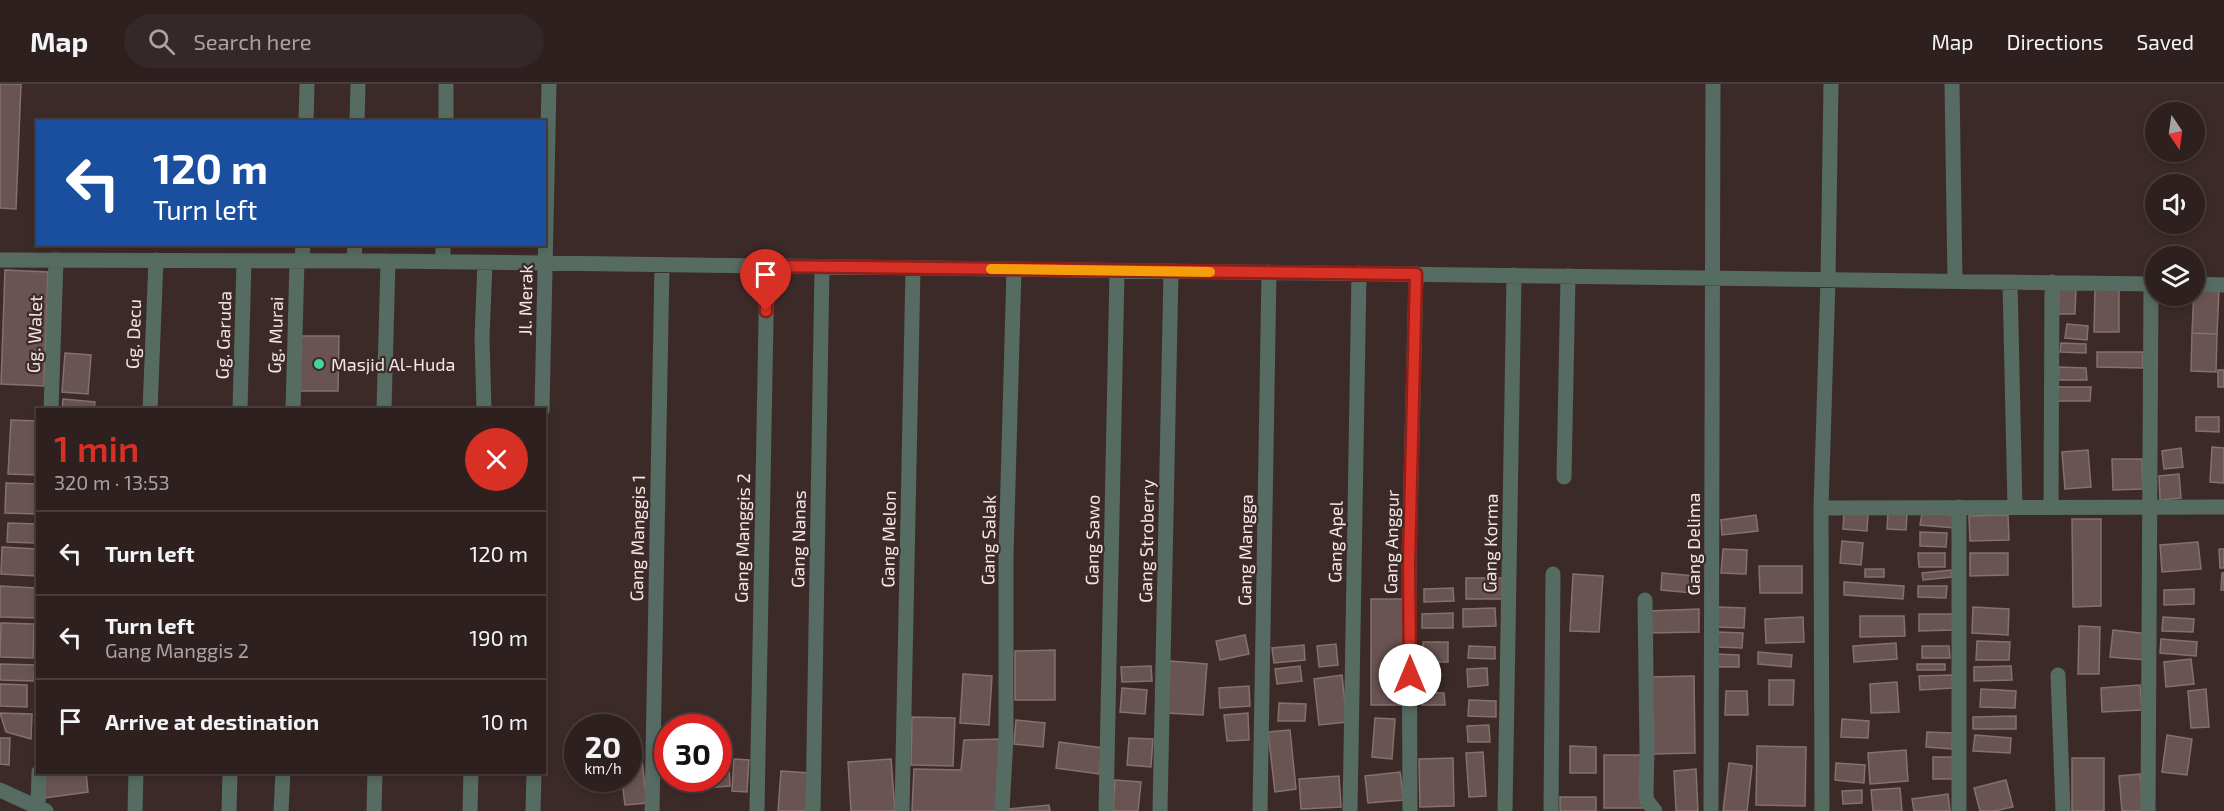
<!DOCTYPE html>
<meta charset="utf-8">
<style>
:root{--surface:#2d201f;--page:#352828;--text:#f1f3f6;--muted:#a7a3a4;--line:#483e3d;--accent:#d93025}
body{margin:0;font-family:"Exo 2",sans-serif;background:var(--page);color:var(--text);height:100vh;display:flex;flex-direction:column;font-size:22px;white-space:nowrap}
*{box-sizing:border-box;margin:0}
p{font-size:20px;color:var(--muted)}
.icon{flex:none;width:33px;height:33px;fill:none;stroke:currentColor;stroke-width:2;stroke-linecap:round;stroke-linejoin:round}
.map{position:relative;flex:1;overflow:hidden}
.panel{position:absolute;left:36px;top:324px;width:510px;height:366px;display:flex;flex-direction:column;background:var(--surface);border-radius:0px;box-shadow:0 3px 9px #0003,0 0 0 2px var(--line)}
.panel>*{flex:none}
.hud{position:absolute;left:36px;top:36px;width:510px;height:126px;border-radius:0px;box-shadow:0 3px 9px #0003,0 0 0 2px var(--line);background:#1a4fa0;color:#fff;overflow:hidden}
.needle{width:39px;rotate:167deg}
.controls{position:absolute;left:2145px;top:18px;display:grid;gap:12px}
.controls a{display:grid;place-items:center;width:60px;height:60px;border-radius:50%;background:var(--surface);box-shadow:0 3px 9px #0003,0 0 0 2px var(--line);font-size:30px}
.speed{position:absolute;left:564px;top:630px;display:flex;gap:12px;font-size:30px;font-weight:700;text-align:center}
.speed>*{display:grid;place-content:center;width:78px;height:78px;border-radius:50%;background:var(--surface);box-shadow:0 3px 9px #0003,0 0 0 2px var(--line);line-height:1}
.speed small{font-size:15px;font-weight:400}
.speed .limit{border:9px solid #d22;background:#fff;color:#111}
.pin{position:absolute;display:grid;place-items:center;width:51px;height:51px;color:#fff;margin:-62px -26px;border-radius:50% 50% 50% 0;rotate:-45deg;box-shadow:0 0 6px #0007}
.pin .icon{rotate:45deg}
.me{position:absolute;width:66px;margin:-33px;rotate:0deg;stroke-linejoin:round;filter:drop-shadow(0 0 4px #0008)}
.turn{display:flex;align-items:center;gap:21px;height:126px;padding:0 18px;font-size:27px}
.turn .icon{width:78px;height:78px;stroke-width:2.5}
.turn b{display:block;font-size:42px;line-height:51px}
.round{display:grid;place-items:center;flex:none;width:63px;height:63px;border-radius:32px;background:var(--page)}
.overview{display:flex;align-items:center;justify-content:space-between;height:102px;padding:0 18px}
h1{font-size:36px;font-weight:600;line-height:45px;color:var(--accent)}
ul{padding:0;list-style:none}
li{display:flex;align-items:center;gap:18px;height:84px;padding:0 18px;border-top:2px solid var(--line)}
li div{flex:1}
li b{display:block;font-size:22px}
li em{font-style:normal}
header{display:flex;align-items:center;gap:36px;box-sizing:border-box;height:84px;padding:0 30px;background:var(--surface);border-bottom:2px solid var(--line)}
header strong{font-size:28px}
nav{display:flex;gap:33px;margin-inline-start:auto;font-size:21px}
.search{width:420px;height:54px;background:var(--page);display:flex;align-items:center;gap:15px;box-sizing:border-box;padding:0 21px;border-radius:33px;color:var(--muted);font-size:22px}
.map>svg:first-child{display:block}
</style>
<header>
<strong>Map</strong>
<div class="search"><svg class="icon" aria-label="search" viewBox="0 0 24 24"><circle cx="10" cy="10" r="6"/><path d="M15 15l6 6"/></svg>Search here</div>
<nav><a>Map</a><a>Directions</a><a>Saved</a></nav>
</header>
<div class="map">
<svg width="2224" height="727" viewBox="0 0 2224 727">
<rect width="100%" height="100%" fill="#3c2a29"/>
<!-- building -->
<path fill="#695453" stroke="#86706f" stroke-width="1.5" d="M0,0H21L16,125L0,124Z
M5,186L48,188L44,302L1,300Z
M2059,202H2076L2075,230H2058Z
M2095,205H2119V248H2094Z
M2194,205L2219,206L2217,250L2192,249Z
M2067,240L2088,242L2087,256L2065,254Z
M2192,249L2217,250L2216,288L2191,287Z
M301,252H339L338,307H300Z
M2061,259L2086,260V269L2060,268Z
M2097,268H2143V284L2097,283Z
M65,269L91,271L88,310L62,308Z
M2059,283L2086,284L2087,296H2058Z
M2218,286H2224V303H2218Z
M2057,303H2091L2090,317H2057Z
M63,315L95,318L94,326H62Z
M2196,333H2219V348L2196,347Z
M11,336L38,337V391L8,390Z
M2212,363L2224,364V399L2210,398Z
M2181,364L2183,383L2164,385L2162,367Z
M2088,366L2091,403L2065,405L2062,368Z
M2112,375H2142L2143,405L2113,406Z
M2179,390L2181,414L2160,416L2159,392Z
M6,399L38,400V430L5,429Z
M1844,427L1868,429L1867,447L1843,445Z
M1888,428L1907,429L1906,446L1887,445Z
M1922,429L1957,431L1955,444L1920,441Z
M1756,431L1758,447L1722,451L1721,436Z
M2008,431L2009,456L1970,457L1969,432Z
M2072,435H2101V522L2073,523Z
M8,439L37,440L36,459L7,458Z
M1920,448L1947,449L1946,463L1920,462Z
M1842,457L1863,459L1861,481L1840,479Z
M2198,458L2201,485L2162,488L2160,461Z
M2,463L37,465L36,492L1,490Z
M1723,465L1747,466L1746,490L1721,489Z
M2219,465H2224V484H2220Z
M1918,469H1945V483H1919Z
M1970,469H2008V491L1970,492Z
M1759,482H1802V509H1760Z
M1865,485H1884V493H1865Z
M1951,486L1952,493L1923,496L1922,489Z
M1662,489L1695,492L1693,509L1661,506Z
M2222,489H2224V506H2221Z
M1573,490L1603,492L1599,548L1570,547Z
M1466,494H1502V515H1466Z
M1844,498L1904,502L1903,515L1844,511Z
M0,502L36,504L35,534L0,533Z
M1918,502H1947L1946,514L1918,513Z
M1453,504L1454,517L1424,518V505Z
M2194,505V520L2164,521V506Z
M1371,515H1407V621H1371Z
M1717,523L1745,524L1744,544L1717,543Z
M1973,523L2009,525L2008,551L1972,549Z
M1495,524L1496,542L1463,543V525Z
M1699,525V548L1648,549V527Z
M1453,529V544H1422V530Z
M1919,530H1953L1954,546L1919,547Z
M1860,532H1904L1905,552L1860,553Z
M1803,533L1804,558L1766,559L1765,535Z
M2163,533L2194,535L2193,548L2162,547Z
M1,539L34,540L33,574L0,573Z
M2079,542L2100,543L2099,590H2078Z
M2113,546L2148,550L2146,576L2110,573Z
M1718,548L1743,549L1742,564L1718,563Z
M1245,551L1249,570L1220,576L1216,557Z
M2161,555L2197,558L2196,572L2160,569Z
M1977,557L2010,558L2009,576H1976Z
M1423,558H1448V578H1423Z
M1896,559L1897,575L1854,578L1853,562Z
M1336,560L1338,581L1319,583L1317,562Z
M1304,561L1305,576L1274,579L1272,564Z
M1469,562L1495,563V575L1468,574Z
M1922,562H1949L1950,574H1922Z
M1055,566V616H1015V567Z
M1758,568L1792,571L1791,583L1758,580Z
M1717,570L1739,571V583H1717Z
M2191,575L2194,600L2166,603L2164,578Z
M1170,577L1207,580L1203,631L1167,629Z
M0,580L35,581L34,597L0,596Z
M1917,580H1945V586H1917Z
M1151,582L1152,597L1122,598L1121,583Z
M1300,582L1302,597L1277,600L1275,585Z
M2011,582L2012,596L1974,597V583Z
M1487,584L1488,601L1468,603L1467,585Z
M963,590L992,592L989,641L960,639Z
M1342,591L1347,638L1319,641L1314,595Z
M1952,591L1953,604L1920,606L1919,592Z
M1694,592L1695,669L1651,670L1649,593Z
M1769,596H1794L1793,621H1769Z
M1897,598L1899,628L1871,629L1870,600Z
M0,600L27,601V623L0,622Z
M2140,601L2142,626L2102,628L2101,604Z
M1249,602L1250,622L1220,624L1219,604Z
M1122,604L1147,606L1145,630L1120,628Z
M1981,605L2016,607L2015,624L1980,623Z
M2206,605L2209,643L2191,644L2188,607Z
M1726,607H1747L1748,631H1725Z
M1422,609H1444L1445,621H1422Z
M1469,616L1496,617V633L1468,632Z
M1279,619L1306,620L1305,637H1278Z
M0,629L32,630L31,655L6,648Z
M1248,629L1249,656L1227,657L1224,631Z
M2016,632V645H1973V633Z
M912,633L955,634L953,682L911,681Z
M1375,634L1395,635L1392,675L1372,673Z
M1842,635L1869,637L1868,654L1841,653Z
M1016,636L1045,639L1043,663L1014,660Z
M1489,641L1490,658H1468L1467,642Z
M1290,646L1296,705L1275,708L1268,648Z
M1927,648L1953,649L1952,665L1926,663Z
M639,651L647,719L625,721L622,697L602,699L601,694H628V652Z
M1975,651L2011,654L2010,669L1973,667Z
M2167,651L2192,655L2187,691L2162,688Z
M0,654H10L9,681L0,680Z
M1129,654L1153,655L1151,683L1127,681Z
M1002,655L1000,727H912L914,685L961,686L964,656Z
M1059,658L1103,664L1099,690L1056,684Z
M1570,662L1596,663V689H1570Z
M1757,662L1806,663L1805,722L1756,721Z
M1906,666L1908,697L1870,700L1868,669Z
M1483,668L1486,712L1469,713L1466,669Z
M1604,671H1643V724H1604Z
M1933,673H1955V695H1933Z
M1453,674L1454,722L1420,723L1419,675Z
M2072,674H2104V727H2072Z
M734,675L749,676L747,708L732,707Z
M891,675L895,727H851L848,678Z
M1729,679L1752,682L1747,727H1723Z
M1836,679L1865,681L1864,699L1835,696Z
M729,681L730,702L706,704V694H718V682Z
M1696,685L1698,727H1676L1674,687Z
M781,687L809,689L806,727H778Z
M42,688H86L88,708L45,714Z
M1400,688L1404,716L1368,719L1365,692Z
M2140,690L2144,727H2122L2119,692Z
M1339,692L1341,723L1301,725L1299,695Z
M1115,696L1141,698L1138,727H1113Z
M2006,696L2013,723L1994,727H1980L1974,704Z
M1900,704L1902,727H1873L1871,706Z
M1862,706V719L1843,720L1842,707Z
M1948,710L1950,727H1914L1912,715Z
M1560,713H1596V727H1560Z
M1049,721L1050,727H1009V725Z"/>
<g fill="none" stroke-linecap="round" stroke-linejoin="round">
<!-- street -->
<path stroke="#566b61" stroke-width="15" d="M1952,0L1955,197
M306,38L307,0
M357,38L358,0
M446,38V0
M0,176L388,177L2156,200
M302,177L303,160
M354,177L355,160
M443,178V160
M2010,198L2015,423
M2194,200L2224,201
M51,326L56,176
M150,326L156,176
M240,326L244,177
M293,326L297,177
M384,326L388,177
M484,326L482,254L485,178
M542,326L549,0
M1564,393L1568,192
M2051,423L2052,198
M1821,424L2224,423
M1645,516L1647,665L1646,710L1647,717L1655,727
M2058,591L2063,727
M0,706L46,727
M38,724L39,688
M135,727L136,688
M229,727L230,688
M281,727L283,688
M374,727L375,688
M470,727L471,688
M533,727L534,688
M652,727L662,181
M757,727L767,182
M813,727L822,183
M902,727L913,184
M1002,727L1006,653V472L1014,185
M1106,727L1117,187
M1160,727L1171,187
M1260,727L1269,188
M1350,727L1359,189
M1410,727L1409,478L1416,190
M1505,727L1514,191
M1551,727L1553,490
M1711,727L1713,0
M1822,727L1821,424L1828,196L1831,0
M1959,727V423
M2148,727L2151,200"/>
</g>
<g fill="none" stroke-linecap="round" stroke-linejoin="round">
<defs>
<path id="route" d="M766,227V182L1416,190L1409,478L1410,591"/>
</defs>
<!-- route casing -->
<use href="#route" stroke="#8d1f18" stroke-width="15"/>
<!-- route -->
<use href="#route" stroke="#d93025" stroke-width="10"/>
<!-- slow -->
<path stroke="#f59e0b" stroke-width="10" d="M991,185L1210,188"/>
</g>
<!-- markers -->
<circle fill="#42d4a1" stroke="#3c2a29" stroke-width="2" cx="319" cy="280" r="6"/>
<g text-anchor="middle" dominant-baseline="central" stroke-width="4.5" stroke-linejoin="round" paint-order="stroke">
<!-- street labels -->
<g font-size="18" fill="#f3e6e5" stroke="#3c2a29">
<text transform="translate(525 216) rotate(-89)">Jl. Merak</text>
<text transform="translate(34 250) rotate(-88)">Gg. Walet</text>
<text transform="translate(133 250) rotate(-88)">Gg. Decu</text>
<text transform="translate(223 251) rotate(-88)">Gg. Garuda</text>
<text transform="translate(275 251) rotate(-88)">Gg. Murai</text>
<text transform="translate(637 454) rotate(-89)">Gang Manggis 1</text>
<text transform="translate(742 454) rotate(-89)">Gang Manggis 2</text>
<text transform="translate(798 455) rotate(-89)">Gang Nanas</text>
<text transform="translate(888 455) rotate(-89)">Gang Melon</text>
<text transform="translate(988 456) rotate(-89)">Gang Salak</text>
<text transform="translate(1092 456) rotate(-89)">Gang Sawo</text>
<text transform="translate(1146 457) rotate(-89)">Gang Stroberry</text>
<text transform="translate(1335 458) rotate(-89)">Gang Apel</text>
<text transform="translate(1391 458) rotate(-89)">Gang Anggur</text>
<text transform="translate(1490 459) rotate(-89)">Gang Korma</text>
<text transform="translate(1693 460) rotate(-90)">Gang Delima</text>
<text transform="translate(1245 466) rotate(-89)">Gang Mangga</text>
</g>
<!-- poi labels -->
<g font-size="18" fill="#f3e6e5" stroke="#3c2a29" text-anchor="start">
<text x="331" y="280">Masjid Al-Huda</text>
</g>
</g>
</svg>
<div class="controls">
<a><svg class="needle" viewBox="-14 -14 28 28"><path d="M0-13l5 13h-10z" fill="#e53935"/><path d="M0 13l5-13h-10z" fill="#a7a3a4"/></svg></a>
<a><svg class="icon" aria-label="sound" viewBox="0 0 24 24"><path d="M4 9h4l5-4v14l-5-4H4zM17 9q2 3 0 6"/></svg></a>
<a><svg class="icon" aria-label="layers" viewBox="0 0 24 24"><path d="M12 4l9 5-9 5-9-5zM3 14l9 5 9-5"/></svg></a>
</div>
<div class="speed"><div>20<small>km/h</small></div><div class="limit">30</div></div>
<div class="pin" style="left:766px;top:227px;background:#d93025"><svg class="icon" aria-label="arrive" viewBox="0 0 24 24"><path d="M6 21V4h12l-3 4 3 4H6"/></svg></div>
<svg class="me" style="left:1410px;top:591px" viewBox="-20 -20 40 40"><circle r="19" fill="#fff"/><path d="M0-13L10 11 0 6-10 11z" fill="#d93025"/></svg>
<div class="hud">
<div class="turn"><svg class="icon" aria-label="left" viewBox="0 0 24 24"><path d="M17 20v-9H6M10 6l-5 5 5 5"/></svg><div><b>120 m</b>Turn left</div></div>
</div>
<section class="panel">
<div class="overview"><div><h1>1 min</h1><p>320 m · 13:53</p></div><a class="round" style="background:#d93025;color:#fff"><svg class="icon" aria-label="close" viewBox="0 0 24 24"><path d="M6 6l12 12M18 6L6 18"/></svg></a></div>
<ul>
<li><svg class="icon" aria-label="left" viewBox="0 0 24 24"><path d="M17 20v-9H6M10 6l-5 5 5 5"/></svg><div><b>Turn left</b></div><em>120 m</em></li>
<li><svg class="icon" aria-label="left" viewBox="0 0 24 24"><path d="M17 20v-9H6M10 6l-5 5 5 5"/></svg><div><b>Turn left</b><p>Gang Manggis 2</p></div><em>190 m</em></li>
<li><svg class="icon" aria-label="arrive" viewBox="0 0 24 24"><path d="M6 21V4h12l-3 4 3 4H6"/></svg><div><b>Arrive at destination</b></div><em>10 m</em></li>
</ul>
</section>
</div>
